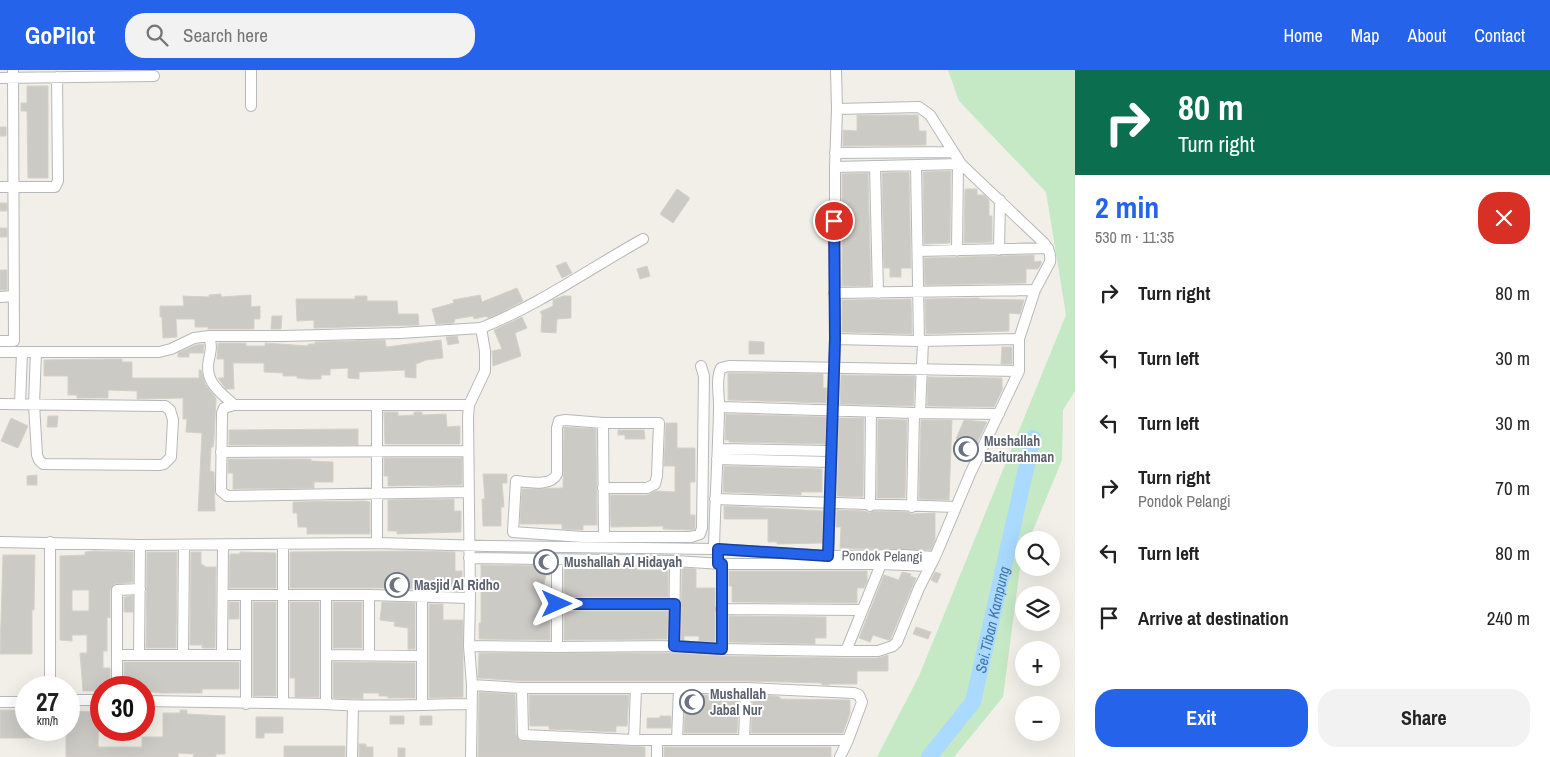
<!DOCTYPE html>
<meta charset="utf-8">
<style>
:root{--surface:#fff;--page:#f2f2f2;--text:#222;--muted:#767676;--accent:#2563eb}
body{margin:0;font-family:"Archivo Narrow",sans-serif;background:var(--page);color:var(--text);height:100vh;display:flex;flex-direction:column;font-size:19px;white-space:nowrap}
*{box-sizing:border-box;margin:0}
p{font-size:16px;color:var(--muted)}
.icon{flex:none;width:28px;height:28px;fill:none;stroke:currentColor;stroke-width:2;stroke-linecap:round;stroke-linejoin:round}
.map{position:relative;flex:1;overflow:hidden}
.panel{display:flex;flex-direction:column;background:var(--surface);width:475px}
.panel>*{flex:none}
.banner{background:#0b6e4f;color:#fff;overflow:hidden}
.tools{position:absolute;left:1015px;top:461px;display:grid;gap:10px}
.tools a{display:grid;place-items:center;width:45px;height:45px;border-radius:50%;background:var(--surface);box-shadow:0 5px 20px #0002;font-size:25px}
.speed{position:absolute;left:15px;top:606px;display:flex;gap:10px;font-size:25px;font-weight:700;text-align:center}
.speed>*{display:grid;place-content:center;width:65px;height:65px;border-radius:50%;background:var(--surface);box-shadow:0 5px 20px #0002;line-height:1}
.speed small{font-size:12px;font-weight:400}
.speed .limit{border:8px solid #d22;background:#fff;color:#111}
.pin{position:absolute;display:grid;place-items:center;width:42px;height:42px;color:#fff;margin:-21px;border:2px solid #fff;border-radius:50%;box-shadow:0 1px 5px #0007}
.me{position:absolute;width:55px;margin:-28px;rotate:90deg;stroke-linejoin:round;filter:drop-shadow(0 0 4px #0008)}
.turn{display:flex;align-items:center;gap:18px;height:105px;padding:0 20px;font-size:22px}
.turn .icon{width:65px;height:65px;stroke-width:2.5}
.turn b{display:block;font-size:35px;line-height:42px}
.round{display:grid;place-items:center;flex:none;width:52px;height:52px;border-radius:20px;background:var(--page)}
.headline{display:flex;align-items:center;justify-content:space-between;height:85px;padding:0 20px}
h1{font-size:30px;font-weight:700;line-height:38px;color:var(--accent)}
.cta{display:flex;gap:10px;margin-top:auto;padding:10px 20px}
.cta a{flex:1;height:58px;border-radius:20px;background:var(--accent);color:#fff;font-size:20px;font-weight:700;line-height:58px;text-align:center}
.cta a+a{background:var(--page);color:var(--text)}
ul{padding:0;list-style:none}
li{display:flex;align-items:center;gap:15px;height:65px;padding:0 20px}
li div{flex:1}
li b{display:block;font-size:19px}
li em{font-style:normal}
header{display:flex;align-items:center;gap:30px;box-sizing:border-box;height:70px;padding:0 25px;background:var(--accent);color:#fff}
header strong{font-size:24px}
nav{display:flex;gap:28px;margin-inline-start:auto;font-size:18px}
.search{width:350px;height:45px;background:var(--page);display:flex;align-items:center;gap:12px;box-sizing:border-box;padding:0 18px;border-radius:20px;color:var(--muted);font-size:19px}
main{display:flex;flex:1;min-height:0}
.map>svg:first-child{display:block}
</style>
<header>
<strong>GoPilot</strong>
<div class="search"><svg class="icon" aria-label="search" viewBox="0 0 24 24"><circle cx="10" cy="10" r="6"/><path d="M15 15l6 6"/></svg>Search here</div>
<nav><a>Home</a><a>Map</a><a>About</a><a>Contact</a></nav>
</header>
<main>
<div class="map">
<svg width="1075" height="687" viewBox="0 0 1075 687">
<rect width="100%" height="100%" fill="#f1efe8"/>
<!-- green -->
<path fill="#c5e8c5" d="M948,0H1075V321L1063,340L1062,390L1029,470H1024V483L1021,490L1003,627L954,687H877L919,606L1066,245L1046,122L959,31Z"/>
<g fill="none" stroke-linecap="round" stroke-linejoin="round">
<!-- river -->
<path stroke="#aadaff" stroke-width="16" id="s1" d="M929,687L973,632L1033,368"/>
</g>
<!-- building -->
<path fill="#cccac5" stroke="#d6d1c6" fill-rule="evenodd" d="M27,16H48V108H28L27,41H21V33H27Z
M857,45H918L919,61H926V75L843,76V60L857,61Z
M0,57H6V66H0Z
M951,101L950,173L924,174L923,102Z
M909,102L911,198H901V207H890V198H884L882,103Z
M868,103L871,216H842V104Z
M677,119L690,128L673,153L660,144Z
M965,119H977V125H984L989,130V146H992V172L964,173Z
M0,133H7V141H0Z
M0,158H7V167H0Z
M1034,185V192L1041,191V194L1038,199H1026V213L925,215L924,188Z
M566,192L572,203L562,208L556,196Z
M647,196L650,206L640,209L637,199Z
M0,200H7V220H0Z
M517,218L523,231L500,243L488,248L487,246L474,249L473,246L455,249L454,253L436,254L432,239L454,233L453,230L480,225L482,232Z
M221,224V227L251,225V237L260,236V249H254V259H208V257H195V249H176L177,267L163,268L162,247H160V236H184L183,226L209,227V225Z
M355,226H367V231H397L398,244H418L419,255L314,258V250L297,251L296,229H355Z
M563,226H571V248L557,249L556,263L541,262L542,245L540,242L553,236V230Z
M979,228V229L1024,230L1020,244L1009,243V261L926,264L925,229Z
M911,229L912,264L842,262V230Z
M272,246H282L281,259H271Z
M522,247L527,258L515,263L521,286L493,296L492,281L502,279L494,260Z
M457,266L459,273L448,275L446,267Z
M385,270L386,277L441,270L443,288L426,290L416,294V308L405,307V300L359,302V309L348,308V298L330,299V305H321V309H307L297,308V306H283V303L264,302V293H233L234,319H226L218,308H224V289H217L218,273H246V276H265V273L308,276V274H315V272Z
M749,271L764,272V284H749Z
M204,274L203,283H189V287H178V283L196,275Z
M1002,277H1012V294H1001Z
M110,289H122V292H132V308H199V300H201L205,314L216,328L214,369L213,377H211L210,396V401L214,402L215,441H198L202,363L186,362L187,349H183V328L137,329V321L108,320V328H77V325H68V306H44V290Z
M728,303L823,304V318H827L826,333L728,330Z
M841,305L915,306L913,336L840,334Z
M928,307L1002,308V318H1003L994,337L927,336Z
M384,342H398V346L414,345V342H422V345L446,344L447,357L460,356V374H385Z
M726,344L826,347L825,374L729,372V370H725Z
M48,346H58L57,357H47Z
M11,348L28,356L18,378L1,371Z
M839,348H864L863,427L837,426Z
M878,349L907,350L905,428H877Z
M921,350H952L949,430L919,429Z
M964,350L987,352L975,377L956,369Z
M666,353H677V378H695V412H690V445H695V459L690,460L663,459V456L611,457L610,425H647L656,421L675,422V396H664Z
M564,357L596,359L597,455H583V460L562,459V454H520L522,419L563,418Z
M358,359V375H229V360Z
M618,360H644L645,369H625V365H618Z
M384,388H462V415L388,416V406H384Z
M228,389H311V391L333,392V412H314V418L233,419V403H228Z
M724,396L822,399V422H801V425L723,422Z
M483,404H507V413H502L504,437H501V456H483L482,429H485Z
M37,405V415H27V406Z
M454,429V441H461V462L397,464V461H388V430Z
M365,431L370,432V464H307V457H298L297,443H293V432Z
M724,436L823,441L822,473L777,474V472H768V449H724Z
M837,440L865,441L869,443L874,441L908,442L911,444L935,443V470L931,480L840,478L841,457H836Z
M94,481L133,482V512L114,514L110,520V548L107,547V581H103V598H110V618H98V621H83L80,583H87V565H72V571L60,570V486L85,485V482ZM72,520H89V541H72Z
M413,481L455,482V501H462V519H443V520L384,518H290V482Z
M147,482H177L176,578H146Z
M191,482H201V494L206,497H216L215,578H202V575H190Z
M240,482L276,483V518H229L230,484H240Z
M3,485H35L34,540H32V584H0Z
M481,495L550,496V505H546L541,527H550V570L479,569V553H481Z
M637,497V500H668V527H564V498L591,499V498Z
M682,498L696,499V518H715V572L699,571V566H684V570H681Z
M729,501H867V511L864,518H857V533L732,532V516H729Z
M902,502L911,504L910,506L916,508L890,570H888L873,565L870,572L859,568L884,505L899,510Z
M935,502L941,504L937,513L931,510Z
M133,526V542H124V527Z
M229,532H239V549H229Z
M253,532H276V626H253Z
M290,532H319V627H295V608H290Z
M333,532H362V578H333Z
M382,532L415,533V579H408V558L394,556L395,552L380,550Z
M429,534H443V550H463V627L429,628Z
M564,541H668L667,569L564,570Z
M729,546L826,547V568H815V574L729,572Z
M916,557L931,562L928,569L913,564Z
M479,583H674L722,586L846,588H878L888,585V601H857V614H829V615H822V613L746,611H522L478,608Z
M124,592H239V619H202V623H161L144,621V618H124Z
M333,592L415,593V628H388V626H379V623H363V629L333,628Z
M479,622L515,624L516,665L520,671L645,677V687H478Z
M529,625H629L627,656H616V662L549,659V656H530Z
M686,625H739L737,663H684Z
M753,625L774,626L780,627V629L850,630V643L843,663H751Z
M0,640H17V646H25L24,660H47V668H0Z
M180,640H187V644L225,646V684H216V687H193L194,684L178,683V687H66V660H69V641L99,642L98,677H142V667H163V643H180Z
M390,646H404V654H390Z
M420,646H432V655H420Z
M660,646H671V658H647V648H660Z
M256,647H283V663H264V668H256Z
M359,674H366V677H373V687H359Z
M284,676H345V687H284Z
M664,677H831V687H664Z
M398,678H405V687H398Z"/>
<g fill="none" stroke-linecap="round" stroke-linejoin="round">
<defs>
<path id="minor" d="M251,0V36
M836,0L837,39
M0,8L154,6
M835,83L952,82
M916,95L919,271
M875,96L878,223
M835,97L961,94
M0,117H55L58,111L57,7
M999,180L1000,130
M918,181L1048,178
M957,181L958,94
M834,223L1035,220
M0,227L14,226
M481,258C539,235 589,199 643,169
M209,266C212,275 211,280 209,289C204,312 219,321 234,335
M835,269L919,271L1019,269
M0,271H14L13,0
M0,282H159L171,279L194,268L209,266H283L400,263L481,258L485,281V301L469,335L468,347L470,528L469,576L472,615L471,687
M0,334L158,336H165L170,340L173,350L171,387L164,394L160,395L43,394L39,390L37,385L34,334L36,282
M20,334L22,282
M720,337L914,343L999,344
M920,343L923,271
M603,353L604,467
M718,379L830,381
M221,382L468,381
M717,389L830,392
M603,418H647L655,414L657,406L659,353H603L566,350L559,351L557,358V404C551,417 528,412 516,411L513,462L583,467H691L700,464L702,458L704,306L701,296
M468,422L227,426L221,421L222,343L224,338L234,335H469
M715,429L956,437
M870,436L871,342
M912,437L914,343
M0,472L140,475L377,473L487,476L714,479L828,486L903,485L935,487
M377,473V336
M283,474V633
M714,479C715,432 718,386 719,340C720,327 715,310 721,298L729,296L1019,301
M469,488L675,491L722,494H881L930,496
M223,525H369L470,528
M246,525V634
M326,525V634
M369,525V585
M422,526V634
M557,534H675
M721,539L862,540
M469,576L557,577L674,576L722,579L846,581H878L893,576L897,572L919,518L935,487L970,404L1019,301V269L1035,220L1050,192C1051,184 1049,180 1044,173L961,94L930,45L919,37L837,39L835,97V269L828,494
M674,576L675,491
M557,577V490
M722,579V494
M846,581L881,494
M118,585H245
M139,585L140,475
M183,585L184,475
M222,585L223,475
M326,585L422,586
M472,615L522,618H746L854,623L859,625L862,632L848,670L840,687
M50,618V472
M117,618V520L140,519
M522,618L523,665L634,670H848
M69,630H101
M144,631L326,634C374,638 423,634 471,634
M0,632H26
M634,670L636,618
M677,670L679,618
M744,670L746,618
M352,687L353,636
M657,687V670"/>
</defs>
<!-- minor casing -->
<use href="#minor" stroke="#b5b8bc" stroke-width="12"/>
<!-- minor -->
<use href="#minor" stroke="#fff" stroke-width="10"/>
</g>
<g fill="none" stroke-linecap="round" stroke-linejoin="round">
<defs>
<path id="route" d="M557,534H675L674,576L722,579V494H718V479L828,486L835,269L834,151"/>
</defs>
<!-- route casing -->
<use href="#route" stroke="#184099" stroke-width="12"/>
<!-- route -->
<use href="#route" stroke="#2563eb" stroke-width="9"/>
</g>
<!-- icons -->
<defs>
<symbol id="mosque-ring" viewBox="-11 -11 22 22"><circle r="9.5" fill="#fff" stroke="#6b7280" stroke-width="1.5"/><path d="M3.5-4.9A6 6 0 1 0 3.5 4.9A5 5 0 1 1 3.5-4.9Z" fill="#6b7280"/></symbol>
</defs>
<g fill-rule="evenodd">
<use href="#mosque-ring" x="952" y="365" width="28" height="28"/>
<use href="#mosque-ring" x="532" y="478" width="28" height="28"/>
<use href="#mosque-ring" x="383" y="501" width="28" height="28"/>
<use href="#mosque-ring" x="678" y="618" width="28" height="28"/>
</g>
<g text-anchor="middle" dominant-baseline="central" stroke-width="4" stroke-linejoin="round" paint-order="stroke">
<!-- worship labels -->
<g font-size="14" font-weight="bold" fill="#5b616d" stroke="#fff" text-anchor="start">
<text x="984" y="371">Mushallah<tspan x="984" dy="16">Baiturahman</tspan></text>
<text x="564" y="492">Mushallah Al Hidayah</text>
<text x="414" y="515">Masjid Al Ridho</text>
<text x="710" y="624">Mushallah<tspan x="710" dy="16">Jabal Nur</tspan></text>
</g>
<!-- street labels -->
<g font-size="14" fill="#5f6368" stroke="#fff">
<text transform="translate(882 486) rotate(1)">Pondok Pelangi</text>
</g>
<!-- water labels -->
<g font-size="15" font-style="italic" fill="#4174aa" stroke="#fff">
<text stroke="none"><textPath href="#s1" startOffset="155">Sei.Tiban Kampung</textPath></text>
</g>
</g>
</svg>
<div class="tools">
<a><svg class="icon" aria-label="search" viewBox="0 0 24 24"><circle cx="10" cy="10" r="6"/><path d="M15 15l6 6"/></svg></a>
<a><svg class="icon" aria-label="layers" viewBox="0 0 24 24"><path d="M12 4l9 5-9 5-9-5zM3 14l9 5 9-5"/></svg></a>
<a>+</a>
<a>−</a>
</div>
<div class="speed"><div>27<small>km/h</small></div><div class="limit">30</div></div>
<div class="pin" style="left:834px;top:151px;background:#d93025"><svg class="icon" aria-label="arrive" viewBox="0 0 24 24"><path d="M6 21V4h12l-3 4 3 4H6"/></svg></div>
<svg class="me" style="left:557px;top:534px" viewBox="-20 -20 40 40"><path d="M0-17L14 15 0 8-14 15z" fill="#2563eb" stroke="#fff" stroke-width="4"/></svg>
</div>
<section class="panel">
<div class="banner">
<div class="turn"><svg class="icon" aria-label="right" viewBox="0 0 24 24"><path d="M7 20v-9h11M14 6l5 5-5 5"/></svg><div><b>80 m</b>Turn right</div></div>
</div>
<div class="headline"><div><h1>2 min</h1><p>530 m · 11:35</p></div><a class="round" style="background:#d93025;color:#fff"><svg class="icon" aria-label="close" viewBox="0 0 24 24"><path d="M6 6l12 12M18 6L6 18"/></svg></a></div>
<ul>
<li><svg class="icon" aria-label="right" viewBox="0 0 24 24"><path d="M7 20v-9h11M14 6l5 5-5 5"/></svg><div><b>Turn right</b></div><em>80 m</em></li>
<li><svg class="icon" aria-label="left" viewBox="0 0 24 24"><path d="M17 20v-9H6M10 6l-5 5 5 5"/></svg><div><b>Turn left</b></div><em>30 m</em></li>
<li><svg class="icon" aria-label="left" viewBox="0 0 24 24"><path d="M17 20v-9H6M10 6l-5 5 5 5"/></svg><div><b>Turn left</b></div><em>30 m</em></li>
<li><svg class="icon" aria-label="right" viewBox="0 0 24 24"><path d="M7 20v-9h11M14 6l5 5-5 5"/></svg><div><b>Turn right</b><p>Pondok Pelangi</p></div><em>70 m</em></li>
<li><svg class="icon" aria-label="left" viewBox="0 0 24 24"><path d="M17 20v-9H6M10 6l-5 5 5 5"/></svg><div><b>Turn left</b></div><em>80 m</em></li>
<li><svg class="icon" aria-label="arrive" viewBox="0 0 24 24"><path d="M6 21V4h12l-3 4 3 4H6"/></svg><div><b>Arrive at destination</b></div><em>240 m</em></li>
</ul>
<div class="cta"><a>Exit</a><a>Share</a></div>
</section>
</main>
